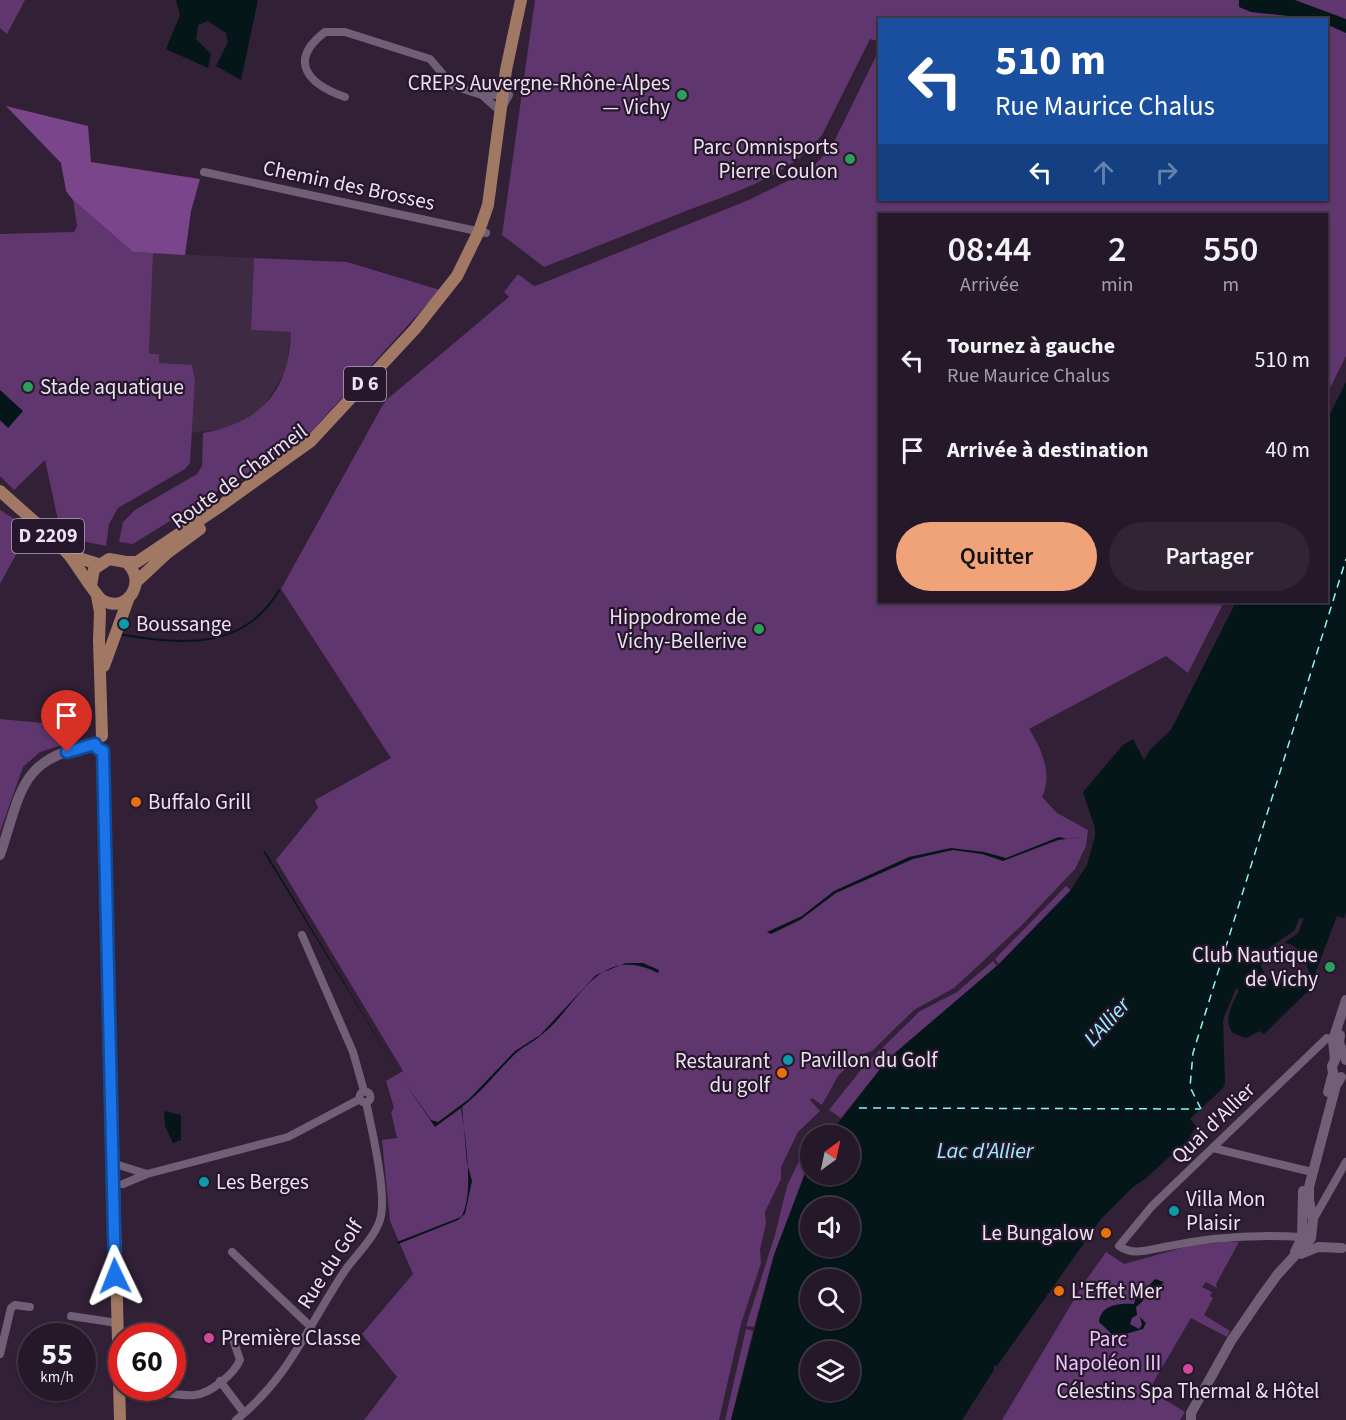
<!DOCTYPE html>
<html lang="fr">
<meta charset="utf-8">
<style>
:root{--surface:#251828;--page:#312534;--text:#f1f3f6;--muted:#a3a0a8;--line:#423745;--accent:#f0a279}
body{margin:0;font-family:"Source Sans 3",sans-serif;background:var(--page);color:var(--text);height:100vh;display:flex;flex-direction:column;font-size:22px;white-space:nowrap}
*{box-sizing:border-box;margin:0}
p{font-size:20px;color:var(--muted)}
.icon{flex:none;width:33px;height:33px;fill:none;stroke:currentColor;stroke-width:2;stroke-linecap:round;stroke-linejoin:round}
.map{position:relative;flex:1;overflow:hidden}
.side{position:absolute;left:878px;top:213px;width:450px;height:390px;display:flex;flex-direction:column;background:var(--surface);border-radius:0px;box-shadow:0 2px 4px #0004,0 0 0 2px var(--line)}
.side>*{flex:none}
.top-card{position:absolute;left:878px;top:18px;width:450px;height:183px;border-radius:0px;box-shadow:0 2px 4px #0004,0 0 0 2px var(--line);background:#1a4fa0;color:#fff;overflow:hidden}
.needle{width:39px;rotate:33deg}
.fabs{position:absolute;left:800px;top:1125px;display:grid;gap:12px}
.fabs a{display:grid;place-items:center;width:60px;height:60px;border-radius:50%;background:var(--surface);box-shadow:0 2px 4px #0004,0 0 0 2px var(--line);font-size:30px}
.speed{position:absolute;left:18px;top:1323px;display:flex;gap:12px;font-size:30px;font-weight:700;text-align:center}
.speed>*{display:grid;place-content:center;width:78px;height:78px;border-radius:50%;background:var(--surface);box-shadow:0 2px 4px #0004,0 0 0 2px var(--line);line-height:1}
.speed small{font-size:15px;font-weight:400}
.speed .limit{border:9px solid #d22;background:#fff;color:#111}
.pin{position:absolute;display:grid;place-items:center;width:51px;height:51px;color:#fff;margin:-62px -26px;border-radius:50% 50% 50% 0;rotate:-45deg;box-shadow:0 0 6px #0007}
.pin .icon{rotate:45deg}
.me{position:absolute;width:66px;margin:-33px;rotate:358deg;stroke-linejoin:round;filter:drop-shadow(0 0 4px #0008)}
.turn{display:flex;align-items:center;gap:21px;height:126px;padding:0 18px;font-size:27px}
.turn .icon{width:78px;height:78px;stroke-width:2.5}
.turn b{display:block;font-size:42px;line-height:51px}
.lanes{display:flex;align-items:center;height:57px;padding:0 18px;background:#0003;justify-content:center;gap:30px;direction:ltr}
.lanes .off{opacity:.35}
.eta{display:flex;justify-content:space-evenly;align-items:center;height:102px;text-align:center}
.eta b{font-size:36px;font-weight:600;line-height:42px}
.primary-button{display:flex;gap:12px;margin-top:auto;padding:12px 18px}
.primary-button a{flex:1;height:69px;border-radius:36px;background:var(--accent);color:#111;font-size:24px;font-weight:600;line-height:69px;text-align:center}
.primary-button a+a{background:var(--page);color:var(--text)}
ul{padding:0;list-style:none}
li{display:flex;align-items:center;gap:18px;height:90px;padding:0 18px}
li div{flex:1}
li b{display:block;font-size:22px}
li em{font-style:normal}
.map>svg:first-child{display:block}
</style>
<div class="map">
<svg width="1346" height="1420" viewBox="0 0 1346 1420">
<rect width="100%" height="100%" fill="#312036"/>
<!-- built -->
<path fill="#3f2a44" d="M153,253L254,258L251,330L291,332L286,370L266,403L248,419L228,428L192,433L195,381L192,373L158,363L149,354Z"/>
<!-- green -->
<path fill="#60366e" d="M0,0H25L7,34L0,28Z
M535,0H1346V356L1326,396V214H879V602H1224L1188,673L1166,656L1029,729C1042,749 1053,775 1042,797L1057,813L1088,830L1086,846L1075,869L1022,925L954,988L914,1010L872,1051L858,1056L838,1076L822,1105L812,1098L810,1100L820,1111L798,1132L781,1167V1179L765,1212L766,1224L760,1249L761,1263L741,1324L719,1420H364L397,1377L362,1334L413,1274L390,1221L382,1140L397,1138L391,1112L394,1108L386,1081L403,1071L276,860L318,808L315,800L391,758L281,589L385,401L509,297L504,292L518,274L534,286L538,285L751,199L810,170L831,148L879,50V200H1326V20H879L877,41L870,39L822,135C788,179 725,195 676,215C632,232 588,250 544,267L502,235Z
M73,200L133,252L153,253L149,354H159V363L192,365L195,381L190,463L185,469L118,508L109,524L106,546L72,539L59,525L45,460L14,490L0,476V234L74,232L77,226Z
M254,258L347,262L440,290L308,435L133,544L119,542L123,522L135,510L197,474L202,466L203,433C261,422 289,392 291,332L251,330Z
M0,510L30,529L0,584Z
M0,719L54,724L75,741L40,752L23,767L0,832Z
M1066,886L1071,890L999,964L995,959Z
M993,961L997,966L888,1059L841,1118L829,1110L864,1066L920,1011L957,992Z
M810,1138V1166L774,1255L754,1327L746,1326L775,1235L787,1186Z
M1225,1242H1239L1216,1284L1217,1288L1206,1282L1202,1287L1212,1292L1210,1296L1213,1298L1204,1315L1230,1331L1227,1337L1191,1318L1149,1390L1185,1412L1180,1420H1002L1084,1283L1106,1252L1124,1264L1189,1246Z
M746,1329L753,1331L731,1420H725Z"/>
<!-- forest -->
<path fill="#7a458b" d="M6,106L88,126L91,162L200,179L191,211L185,255L133,252L73,200L66,191L61,163Z"/>
<!-- water -->
<path fill="#051618" fill-rule="evenodd" d="M176,0H258L241,80L216,66L228,42L226,33L208,21L198,25L196,39L211,54L208,68L166,49L180,15Z
M1239,0H1295L1346,19V33L1326,24V20L1251,12L1239,7Z
M1346,382V912L1344,918L1337,916L1313,979C1305,965 1302,944 1284,943L1298,933L1304,918L1299,919L1294,931L1266,950L1261,966L1266,977L1277,983H1288L1303,974L1311,988L1264,1034L1260,1031L1246,1038L1233,1033C1222,1019 1233,1004 1239,990L1236,988L1223,1020L1225,1082L1223,1088L1190,1119L1196,1126L1189,1139L1145,1179L1133,1187L1101,1219L997,1366L994,1365V1370L962,1420H731L774,1255L805,1173L810,1166V1174H849V1136L829,1135L888,1059L999,964L1070,891L1087,865L1095,836V828L1083,792L1123,745L1133,739L1144,760L1150,750L1171,730L1236,602H1326V422ZM810,1208H849V1246H810ZM810,1280H849V1318H810ZM810,1352H849V1390H810Z
M0,390L23,411L8,428L0,420Z
M1088,836L1058,840L1003,861L982,854L953,850L913,859L836,893L800,920L771,934L767,932L802,916L834,891L909,857L951,848L984,852L1006,858L1059,837L1067,839Z
M263,851H265L399,1074Z
M626,963H643L659,970L658,973C596,942 579,1007 540,1036C532,1043 522,1047 514,1055C497,1072 482,1092 462,1107L467,1163L472,1181L465,1214L458,1220L398,1244L397,1242L461,1217C475,1195 465,1135 461,1108L435,1127L403,1080L431,1120L438,1122L469,1099L515,1051L540,1035L596,975Z
M164,1111L181,1115V1140L173,1143L165,1126Z
M1155,1279L1164,1282L1160,1286L1159,1294L1156,1293L1144,1297L1142,1302L1136,1307L1137,1315L1132,1318L1130,1324L1139,1329L1142,1325L1140,1317L1146,1323L1143,1329L1115,1337L1099,1322C1101,1304 1120,1303 1134,1304L1138,1289H1146Z"/>
<g fill="none" stroke-linecap="round" stroke-linejoin="round">
<!-- stream -->
<path stroke="#051618" stroke-width="2" d="M119,634C181,645 244,651 279,590"/>
<!-- ferry -->
<path stroke="#94f2ff" stroke-width="1.5" stroke-dasharray="8 6" stroke-linecap="butt" d="M859,1108L1200,1109
M1201,1109L1190,1087L1193,1053L1346,559"/>
<!-- street -->
<path stroke="#715e77" stroke-width="8" d="M482,95L500,111L509,95
M345,97C310,85 286,62 325,32H345L430,59L453,86L482,95H503L504,98
M204,172L486,233
M302,935L353,1052L364,1091
M359.5 1097a5.5 5.5 0 1 1 11 0a5.5 5.5 0 1 1-11 0Z
M1213,1148L1312,1172
M112,1163L147,1174
M123,1184L147,1174L288,1137L360,1099
M1313,1220L1346,1162
M1302,1237C1255,1234 1210,1237 1164,1247C1148,1250 1133,1256 1119,1246L1152,1206L1327,1038L1337,1042
M232,1252L311,1327
M71,1316L117,1323
M0,1354L11,1308L15,1305L30,1307
M220,1381L244,1413
M166,1393C175,1394 186,1396 195,1395C211,1393 234,1374 240,1360L233,1339
M236,1420C291,1376 308,1325 346,1269C358,1253 377,1235 381,1216C386,1190 372,1130 366,1102"/>
<!-- secondary -->
<path stroke="#715e77" stroke-width="10" d="M0,855C22,790 19,758 95,744
M1340,1035L1339,1043L1346,1060
M1328,1092L1333,1073L1332,1066L1335,1060L1333,1040L1346,1000
M1295,1252L1302,1237L1303,1191
M1301,1254L1318,1247L1342,1248
M1191,1420V1413L1231,1341L1259,1300L1277,1275L1311,1238L1313,1220L1309,1200V1187L1336,1085L1341,1077"/>
<!-- primary -->
<path stroke="#a07863" stroke-width="12" d="M0,491C23,512 48,532 69,555C77,565 96,596 102,600C126,615 149,582 126,562L109,559L94,569L91,586
M70,550L82,559L98,564
M126,562H137L219,507L311,441L415,329L457,276L479,231L488,205L506,70L521,0
M136,582L166,554L200,529
M97,596L100,612L99,641L102,736
M104,666L129,597
M103,751L120,1420"/>
</g>
<g fill="none" stroke-linecap="round" stroke-linejoin="round">
<defs>
<path id="route" d="M67,752L95,744L98,749L103,751L115,1276"/>
</defs>
<!-- route casing -->
<use href="#route" stroke="#114b97" stroke-width="15"/>
<!-- route -->
<use href="#route" stroke="#1a73e8" stroke-width="10"/>
</g>
<!-- markers -->
<g fill="#2e9e5b" stroke="#27172c" stroke-width="2">
<circle cx="682" cy="95" r="6"/>
<circle cx="850" cy="159" r="6"/>
<circle cx="28" cy="387" r="6"/>
<circle cx="759" cy="629" r="6"/>
<circle cx="1330" cy="967" r="6"/>
</g>
<g fill="#0f9aa8" stroke="#27172c" stroke-width="2">
<circle cx="124" cy="624" r="6"/>
<circle cx="788" cy="1060" r="6"/>
<circle cx="204" cy="1182" r="6"/>
<circle cx="1174" cy="1211" r="6"/>
</g>
<g fill="#e8710a" stroke="#27172c" stroke-width="2">
<circle cx="136" cy="802" r="6"/>
<circle cx="782" cy="1073" r="6"/>
<circle cx="1106" cy="1233" r="6"/>
<circle cx="1059" cy="1291" r="6"/>
</g>
<g fill="#d1479c" stroke="#27172c" stroke-width="2">
<circle cx="209" cy="1338" r="6"/>
<circle cx="1188" cy="1369" r="6"/>
</g>
<g text-anchor="middle" dominant-baseline="central" stroke-width="4.5" stroke-linejoin="round" paint-order="stroke">
<!-- shield labels -->
<g fill="#27172c" stroke="#b1a5b5" stroke-width="1.5">
<rect x="344" y="367" width="42" height="34" rx="4.5"/>
<rect x="12" y="519" width="72" height="34" rx="4.5"/>
</g>
<g font-size="20" font-weight="bold" fill="#ece2f0">
<text x="365" y="384">D 6</text>
<text x="48" y="536">D 2209</text>
</g>
<!-- poi labels -->
<g font-size="21" fill="#ece2f0" stroke="#27172c" text-anchor="start">
<text x="670" y="83" text-anchor="end">CREPS Auvergne-Rhône-Alpes<tspan x="670" dy="24">— Vichy</tspan></text>
<text x="838" y="147" text-anchor="end">Parc Omnisports<tspan x="838" dy="24">Pierre Coulon</tspan></text>
<text x="40" y="387">Stade aquatique</text>
<text x="747" y="617" text-anchor="end">Hippodrome de<tspan x="747" dy="24">Vichy-Bellerive</tspan></text>
<text x="136" y="624">Boussange</text>
<text x="148" y="802">Buffalo Grill</text>
<text x="1318" y="955" text-anchor="end">Club Nautique<tspan x="1318" dy="24">de Vichy</tspan></text>
<text x="800" y="1060">Pavillon du Golf</text>
<text x="770" y="1061" text-anchor="end">Restaurant<tspan x="770" dy="24">du golf</tspan></text>
<text x="216" y="1182">Les Berges</text>
<text x="1186" y="1199">Villa Mon<tspan x="1186" dy="24">Plaisir</tspan></text>
<text x="1094" y="1233" text-anchor="end">Le Bungalow</text>
<text x="1071" y="1291">L'Effet Mer</text>
<text x="221" y="1338">Première Classe</text>
<text x="1188" y="1391" text-anchor="middle">Célestins Spa Thermal &amp; Hôtel</text>
</g>
<!-- street labels -->
<g font-size="21" fill="#ece2f0" stroke="#27172c">
<text transform="translate(349 185) rotate(12)">Chemin des Brosses</text>
<text transform="translate(239 476) rotate(-36)">Route de Charmeil</text>
<text transform="translate(1213 1123) rotate(-44)">Quai d'Allier</text>
<text transform="translate(330 1264) rotate(-57)">Rue du Golf</text>
</g>
<!-- park labels -->
<g font-size="21" fill="#eec2fd" stroke="#27172c">
<text x="1108" y="1339">Parc<tspan x="1108" dy="24">Napoléon III</tspan></text>
</g>
<!-- water labels -->
<g font-size="22" font-style="italic" fill="#94f2ff" stroke="#27172c">
<text transform="translate(1107 1022) rotate(-48)">L'Allier</text>
<text x="985" y="1151">Lac d'Allier</text>
</g>
</g>
</svg>
<div class="fabs">
<a><svg class="needle" viewBox="-14 -14 28 28"><path d="M0-13l5 13h-10z" fill="#e53935"/><path d="M0 13l5-13h-10z" fill="#a3a0a8"/></svg></a>
<a><svg class="icon" aria-label="sound" viewBox="0 0 24 24"><path d="M4 9h4l5-4v14l-5-4H4zM17 9q2 3 0 6"/></svg></a>
<a><svg class="icon" aria-label="search" viewBox="0 0 24 24"><circle cx="10" cy="10" r="6"/><path d="M15 15l6 6"/></svg></a>
<a><svg class="icon" aria-label="layers" viewBox="0 0 24 24"><path d="M12 4l9 5-9 5-9-5zM3 14l9 5 9-5"/></svg></a>
</div>
<div class="speed"><div>55<small>km/h</small></div><div class="limit">60</div></div>
<div class="pin" style="left:67px;top:752px;background:#d93025"><svg class="icon" aria-label="arrive" viewBox="0 0 24 24"><path d="M6 21V4h12l-3 4 3 4H6"/></svg></div>
<svg class="me" style="left:115px;top:1276px" viewBox="-20 -20 40 40"><path d="M0-17L14 15 0 8-14 15z" fill="#1a73e8" stroke="#fff" stroke-width="4"/></svg>
<div class="top-card">
<div class="turn"><svg class="icon" aria-label="left" viewBox="0 0 24 24"><path d="M17 20v-9H6M10 6l-5 5 5 5"/></svg><div><b>510 m</b>Rue Maurice Chalus</div></div>
<div class="lanes"><svg class="icon" aria-label="left" viewBox="0 0 24 24"><path d="M17 20v-9H6M10 6l-5 5 5 5"/></svg><svg class="icon off" aria-label="ahead" viewBox="0 0 24 24"><path d="M12 20V5M6 11l6-6 6 6"/></svg><svg class="icon off" aria-label="right" viewBox="0 0 24 24"><path d="M7 20v-9h11M14 6l5 5-5 5"/></svg></div>
</div>
<section class="side">
<div class="eta">
<div><b>08:44</b><p>Arrivée</p></div>
<div><b>2</b><p>min</p></div>
<div><b>550</b><p>m</p></div>
</div>
<ul>
<li><svg class="icon" aria-label="left" viewBox="0 0 24 24"><path d="M17 20v-9H6M10 6l-5 5 5 5"/></svg><div><b>Tournez à gauche</b><p>Rue Maurice Chalus</p></div><em>510 m</em></li>
<li><svg class="icon" aria-label="arrive" viewBox="0 0 24 24"><path d="M6 21V4h12l-3 4 3 4H6"/></svg><div><b>Arrivée à destination</b></div><em>40 m</em></li>
</ul>
<div class="primary-button"><a>Quitter</a><a>Partager</a></div>
</section>
</div>
